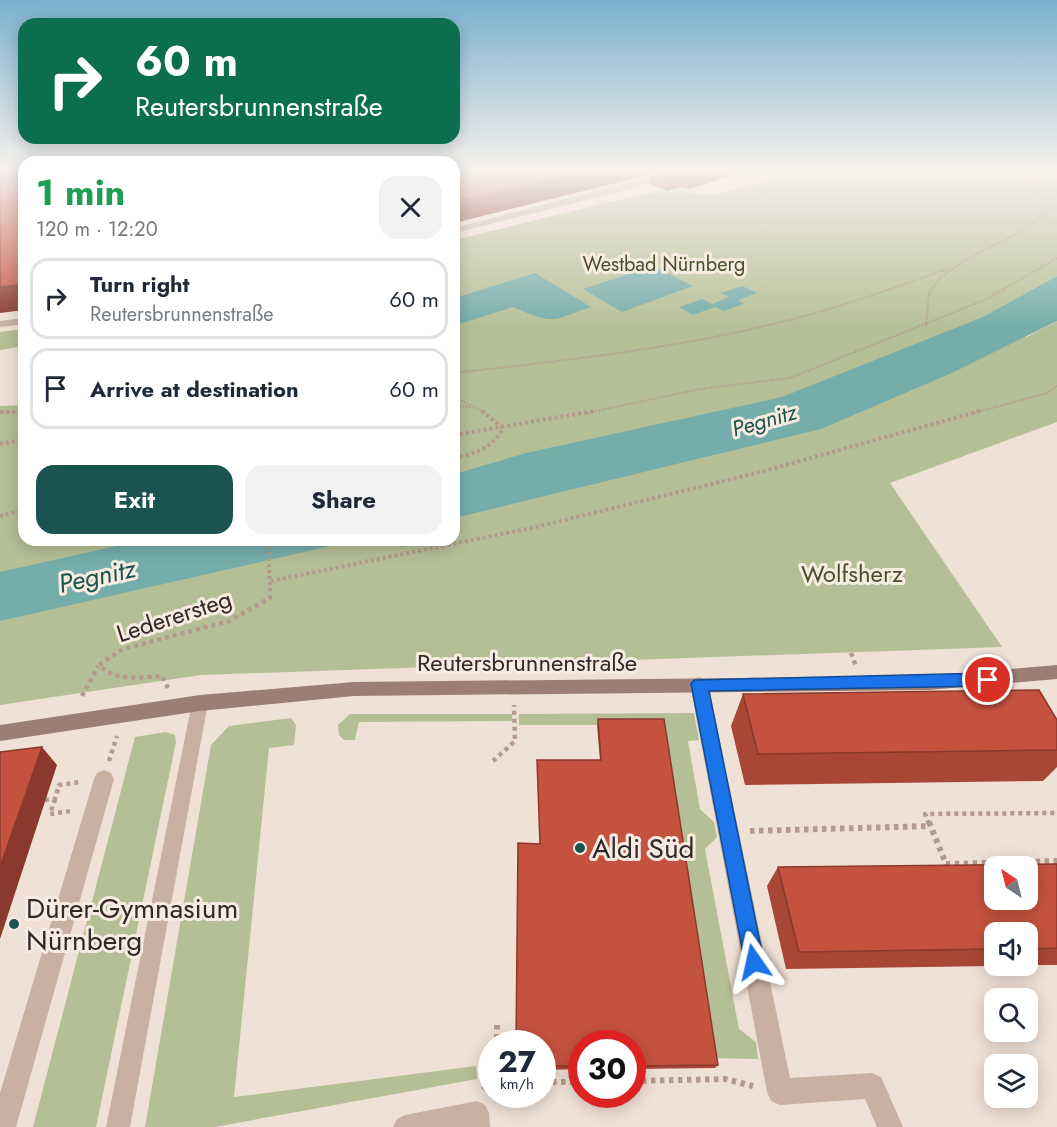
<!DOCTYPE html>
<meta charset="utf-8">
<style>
:root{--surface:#fff;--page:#f2f2f3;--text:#1f2937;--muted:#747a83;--line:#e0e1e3;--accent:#1b5351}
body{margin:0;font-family:Jost,sans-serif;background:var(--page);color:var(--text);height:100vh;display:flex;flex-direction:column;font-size:22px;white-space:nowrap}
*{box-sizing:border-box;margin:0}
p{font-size:20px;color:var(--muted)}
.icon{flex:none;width:33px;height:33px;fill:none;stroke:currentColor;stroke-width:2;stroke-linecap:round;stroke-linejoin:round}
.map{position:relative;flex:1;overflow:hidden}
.sheet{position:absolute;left:18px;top:156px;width:442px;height:390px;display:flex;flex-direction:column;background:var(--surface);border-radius:18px;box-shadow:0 3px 15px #0003}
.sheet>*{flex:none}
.hud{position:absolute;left:18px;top:18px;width:442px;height:126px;border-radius:18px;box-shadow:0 3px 15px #0003;background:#0b6e4f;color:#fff;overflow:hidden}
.needle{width:39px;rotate:325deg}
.tools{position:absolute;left:984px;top:856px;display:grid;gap:12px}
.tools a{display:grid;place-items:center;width:54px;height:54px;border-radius:12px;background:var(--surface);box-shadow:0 3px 15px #0003;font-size:30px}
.speed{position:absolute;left:478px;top:1030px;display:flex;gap:12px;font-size:30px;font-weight:700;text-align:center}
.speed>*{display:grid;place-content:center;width:78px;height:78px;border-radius:50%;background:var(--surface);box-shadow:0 3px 15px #0003;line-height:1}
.speed small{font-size:15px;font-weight:400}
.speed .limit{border:9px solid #d22;background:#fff;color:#111}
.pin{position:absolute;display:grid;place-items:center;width:51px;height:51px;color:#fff;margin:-26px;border:3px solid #fff;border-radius:50%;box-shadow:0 2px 6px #0007}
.me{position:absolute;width:66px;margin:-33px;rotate:349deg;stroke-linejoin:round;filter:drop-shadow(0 0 4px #0008)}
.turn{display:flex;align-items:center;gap:21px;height:126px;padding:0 18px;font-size:27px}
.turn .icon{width:78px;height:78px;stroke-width:2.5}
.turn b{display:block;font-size:42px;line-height:51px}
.round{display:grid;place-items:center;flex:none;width:63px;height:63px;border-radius:18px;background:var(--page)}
.headline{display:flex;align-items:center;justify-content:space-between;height:102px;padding:0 18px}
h1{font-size:36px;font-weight:700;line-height:45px;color:#1e9e55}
.button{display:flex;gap:12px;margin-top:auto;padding:12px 18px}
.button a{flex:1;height:69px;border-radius:18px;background:var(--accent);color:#fff;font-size:24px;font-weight:700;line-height:69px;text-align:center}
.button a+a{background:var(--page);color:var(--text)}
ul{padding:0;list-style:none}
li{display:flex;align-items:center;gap:18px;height:81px;margin:0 12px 9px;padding:0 6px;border:3px solid var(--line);border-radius:18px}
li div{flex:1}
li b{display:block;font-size:22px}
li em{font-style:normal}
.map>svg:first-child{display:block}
</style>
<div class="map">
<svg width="1057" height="1127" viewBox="0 0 1057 1127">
<rect width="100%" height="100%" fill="#f0e1d6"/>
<!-- green -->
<path fill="#b5bf96" d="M816,171H1035L1057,180V276L984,317L1027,337L1057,321V422L890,483L1002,647L201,675L0,705V406L24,405V540H454L455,240L614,201L664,191L717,195L787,174Z
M24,329V346L0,350V332Z
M694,713L699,740L688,741L700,809L714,822L717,837L705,849L739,1029L756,1042L758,1059L713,1058L663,725H519V714Z
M350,714H512V721L359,722L355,740H344L339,735L338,725Z
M291,718L296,725L294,745L269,748L234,1097L476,1066L477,1079L215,1127H145L211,745L229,726Z
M166,732L175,735L176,742L96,1127H33L135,737Z"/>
<!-- water -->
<path fill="#75adaa" d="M652,266L693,286L622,312L583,289Z
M535,273L591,307C550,321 554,325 513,307L459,324L455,320V298Z
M1057,276V321L954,372L821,429L455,518V474L526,453L782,397L983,317Z
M742,286L757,293L738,300L744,304L724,311L715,307L693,315L679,307L702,299L712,304L729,297L721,293Z
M143,540H357L0,621V572Z"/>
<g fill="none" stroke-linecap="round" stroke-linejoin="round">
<!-- path-far3 -->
<path stroke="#b39a8d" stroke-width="2" stroke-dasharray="1.5 1.5" stroke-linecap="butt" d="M1052,207L1057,203
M926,326L929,293L941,277L970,257L1023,231L1052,207L1033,184L1035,179
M454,373C559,361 666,350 769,325C830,311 888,290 947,269
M454,396L485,413
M454,406L472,407
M0,412H24
M587,413L700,389L790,378L987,299L1057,258
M974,413L1047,393L1057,386"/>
<!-- path-far2 -->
<path stroke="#b39a8d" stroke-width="4" stroke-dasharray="3 3" stroke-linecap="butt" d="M0,412H24
M454,435L594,411
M0,444L24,440
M454,458C475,454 493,448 503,428L482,411
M0,516L24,510
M268,540L270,591
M271,581L536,527L760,472L980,411"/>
<!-- path-far1 -->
<path stroke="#b39a8d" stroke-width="4.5" stroke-dasharray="4 4" stroke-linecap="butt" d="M851,653L856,666
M168,688L162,676C142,677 114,682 99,665L123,649L229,621L270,598V590
M82,696L98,666
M109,761L117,736
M493,761L515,741L514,705
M55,799L50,814L71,811
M45,800L55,799L59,785L80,782
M929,824L925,814L1057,813"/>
<!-- path -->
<path stroke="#b39a8d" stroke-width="6" stroke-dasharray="4.5 4.5" stroke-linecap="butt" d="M929,822L946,864L1057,861
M750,831L930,826
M497,1025V1044
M633,1081L725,1079L753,1086
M543,1082H582
M483,1090L492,1082"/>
<!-- lane -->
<path fill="#c8b0a2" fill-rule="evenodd" d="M200,696L206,698L208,703L130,1127H106L192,703L194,698Z
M477,1101L485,1105L489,1113L490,1127H393L397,1119L405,1115Z"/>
<!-- street -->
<path fill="#c8b0a2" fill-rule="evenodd" d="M672,171H683L630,189L454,233V228Z
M24,318V324L0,327V321Z
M699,677L705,679L708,684L790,1078L872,1073L881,1077L903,1127H877L865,1099L780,1105L771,1101L767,1092L690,684L693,679Z
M104,770L111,773L114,779L16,1127H0V1093L94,779L97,773Z"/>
<!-- secondary -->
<path fill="#9b7e74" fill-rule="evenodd" d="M1045,171L1057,172V176L1046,172Z
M1057,665V679L929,690L354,696L200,711L0,741V725L200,695L354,682L929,676Z"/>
</g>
<!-- wall -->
<path fill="#a94736" d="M454,171H745L689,189L681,187L667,191L650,184L651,174L454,223Z
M743,694L1057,720V767L1043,781L745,785L731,726Z
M598,719L718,1065L715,1068L633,1069V1044H582V1069L543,1070L540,844L600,760L597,725Z
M1057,864V965H1028V933H994V966L786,969L767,886L778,867Z"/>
<!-- shaded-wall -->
<path fill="#8a392c" d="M0,171H16L24,189L0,191Z
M588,171H652L651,174L454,223V203Z
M673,171H684L681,187L667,191L670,172Z
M691,171H745L689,189Z
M24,284V310L0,313V287Z
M42,747L57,765L0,939V867Z"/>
<!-- building -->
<path fill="#c5523f" stroke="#8a392c" stroke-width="1.5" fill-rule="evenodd" d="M16,171H24V284L0,287V177L17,174Z
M454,171H588L454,203Z
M1039,690L1057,720V750L758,754L743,694Z
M598,719H664L718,1065L633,1066V1044H582V1066H543V1044H516L518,843L540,844L537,760H601Z
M42,747L0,867V752Z
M1057,864V948L1028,949V933H994V949L799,952L778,867ZM994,867H1028V900H994Z"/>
<!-- sky -->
<linearGradient id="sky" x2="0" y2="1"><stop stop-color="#7ab1cf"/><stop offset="0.52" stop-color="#f8f2ed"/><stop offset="1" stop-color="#f8f2ed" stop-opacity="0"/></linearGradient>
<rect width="1057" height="329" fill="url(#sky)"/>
<!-- route -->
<path fill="#1a73e8" stroke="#114b97" stroke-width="1.5" d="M988,673L996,680L988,686L709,691L764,962L761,969L754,972L746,969L691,684L694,680Z"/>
<!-- markers -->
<g fill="#1b5351" stroke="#f8ece2" stroke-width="2">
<circle cx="580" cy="848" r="6"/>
<circle cx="14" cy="924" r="6"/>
</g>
<g text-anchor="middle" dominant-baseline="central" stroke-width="6" stroke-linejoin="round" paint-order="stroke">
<!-- far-park labels -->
<g font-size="20" fill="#465029" stroke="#f8ece2">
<text x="664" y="264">Westbad Nürnberg</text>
</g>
<!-- far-water labels -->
<g font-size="22" font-style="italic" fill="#1b5351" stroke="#f8ece2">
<text transform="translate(764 420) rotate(-16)">Pegnitz</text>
</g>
<!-- park labels -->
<g font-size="24" fill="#465029" stroke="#f8ece2">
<text x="852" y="573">Wolfsherz</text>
</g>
<!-- street labels -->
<g font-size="24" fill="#322825" stroke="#f8ece2">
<text transform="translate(174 616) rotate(-18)">Lederersteg</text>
<text x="527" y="662">Reutersbrunnenstraße</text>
</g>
<!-- water labels -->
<g font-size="26" font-style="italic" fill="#1b5351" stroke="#f8ece2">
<text transform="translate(97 576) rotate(-12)">Pegnitz</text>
</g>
<!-- near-poi labels -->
<g font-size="28" fill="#322825" stroke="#f8ece2" text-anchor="start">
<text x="592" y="848">Aldi Süd</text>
<text x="26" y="908">Dürer-Gymnasium<tspan x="26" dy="32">Nürnberg</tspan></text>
</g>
</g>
</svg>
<div class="tools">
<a><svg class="needle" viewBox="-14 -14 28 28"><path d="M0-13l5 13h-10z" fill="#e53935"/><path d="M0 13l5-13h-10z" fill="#747a83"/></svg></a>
<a><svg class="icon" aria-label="sound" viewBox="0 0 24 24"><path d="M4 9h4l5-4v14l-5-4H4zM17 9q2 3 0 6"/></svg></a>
<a><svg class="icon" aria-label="search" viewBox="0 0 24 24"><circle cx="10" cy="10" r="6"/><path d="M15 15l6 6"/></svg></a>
<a><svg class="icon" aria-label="layers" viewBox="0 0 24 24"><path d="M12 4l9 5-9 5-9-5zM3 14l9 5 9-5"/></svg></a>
</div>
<div class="speed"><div>27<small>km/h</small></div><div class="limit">30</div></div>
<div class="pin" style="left:988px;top:680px;background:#d93025"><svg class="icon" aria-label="arrive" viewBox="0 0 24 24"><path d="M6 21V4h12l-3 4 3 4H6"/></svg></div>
<svg class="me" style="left:754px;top:962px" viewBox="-20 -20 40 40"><path d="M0-17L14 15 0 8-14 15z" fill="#1a73e8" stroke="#fff" stroke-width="4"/></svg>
<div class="hud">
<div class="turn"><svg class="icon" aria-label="right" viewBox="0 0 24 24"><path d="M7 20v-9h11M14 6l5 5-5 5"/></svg><div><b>60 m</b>Reutersbrunnenstraße</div></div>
</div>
<section class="sheet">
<div class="headline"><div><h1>1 min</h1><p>120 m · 12:20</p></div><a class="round"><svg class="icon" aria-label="close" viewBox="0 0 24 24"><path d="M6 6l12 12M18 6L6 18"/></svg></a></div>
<ul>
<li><svg class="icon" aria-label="right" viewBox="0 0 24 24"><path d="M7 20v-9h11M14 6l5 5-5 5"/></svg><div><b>Turn right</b><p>Reutersbrunnenstraße</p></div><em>60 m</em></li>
<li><svg class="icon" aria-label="arrive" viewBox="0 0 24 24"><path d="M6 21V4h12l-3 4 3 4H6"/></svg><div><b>Arrive at destination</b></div><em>60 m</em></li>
</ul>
<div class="button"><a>Exit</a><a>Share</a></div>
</section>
</div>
